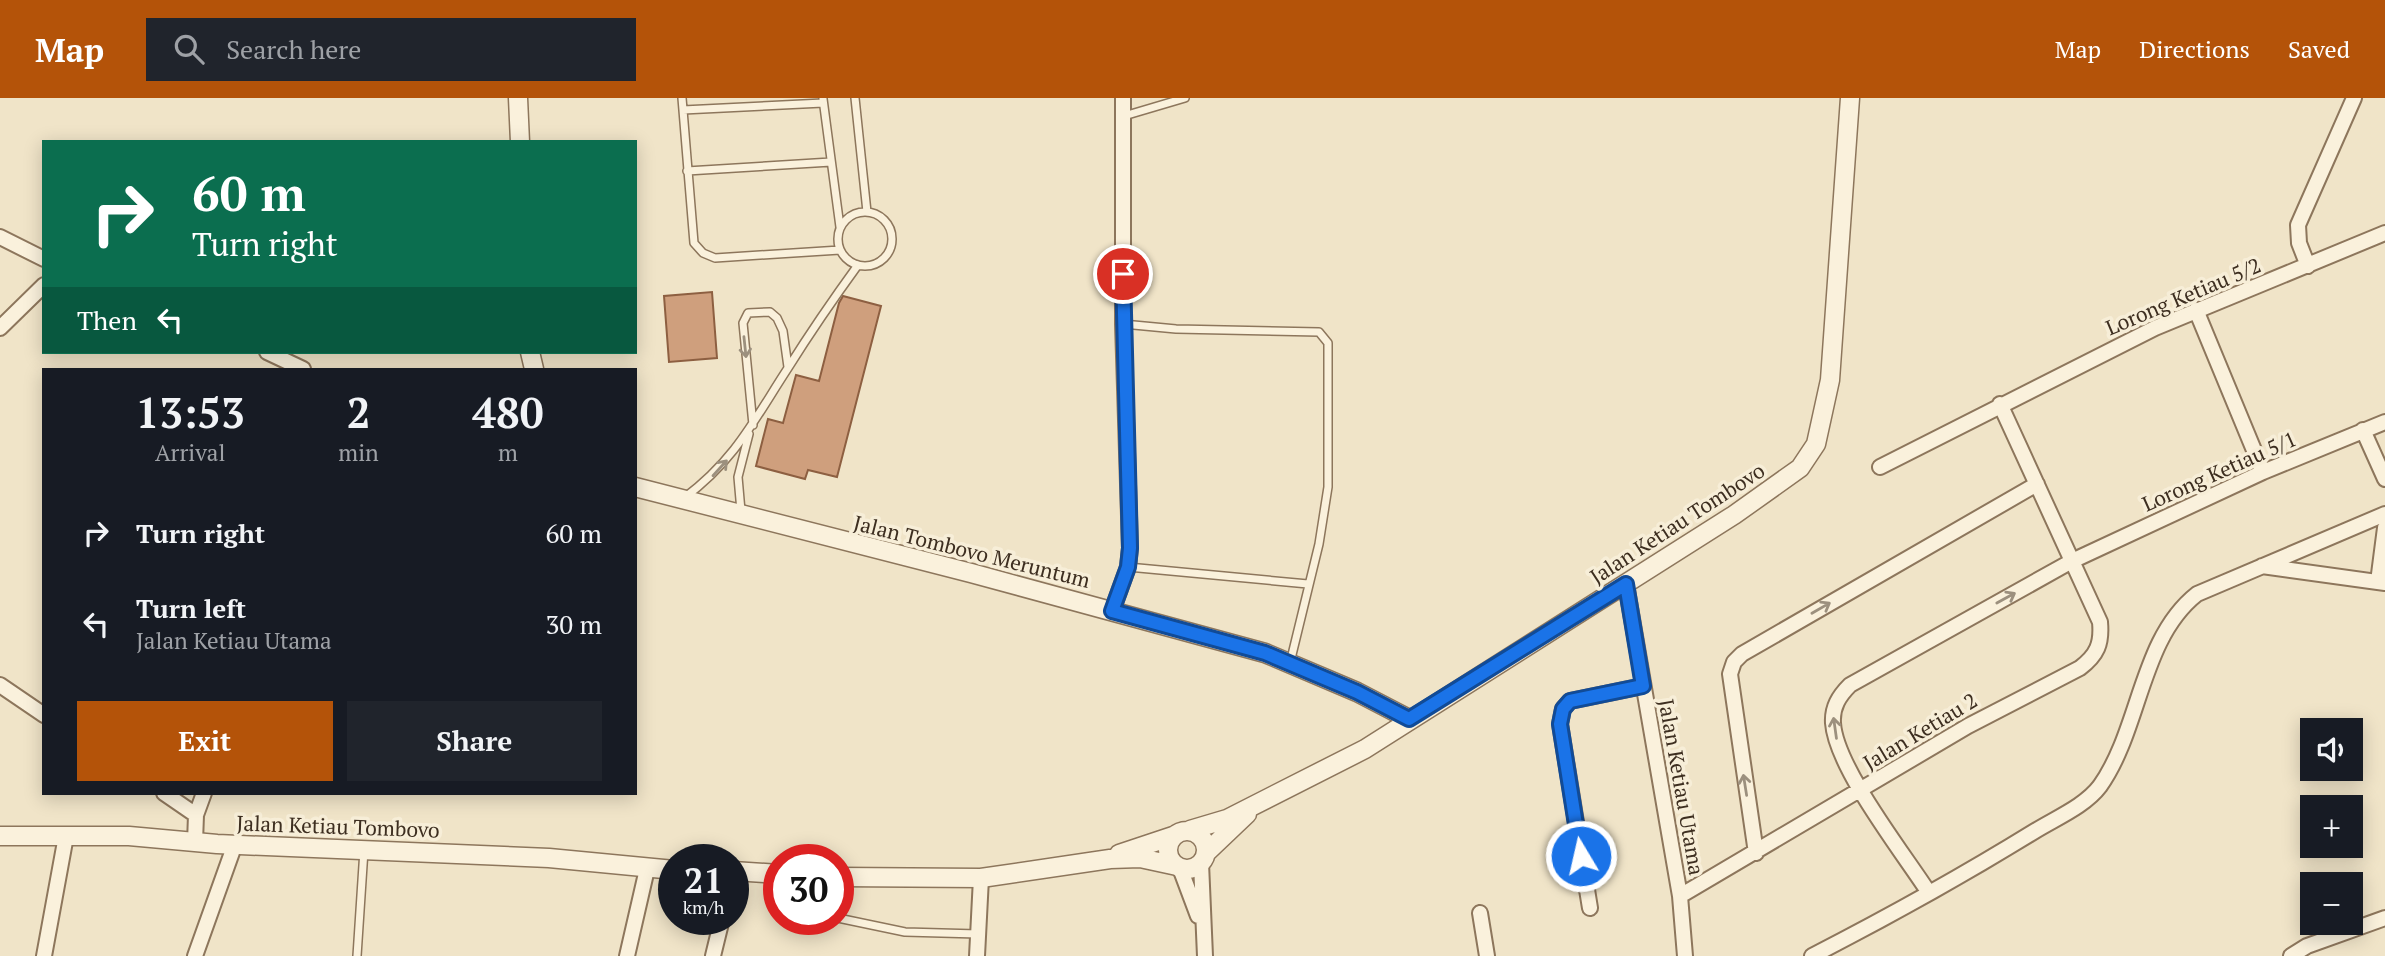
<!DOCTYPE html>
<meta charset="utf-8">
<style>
:root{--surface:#171b24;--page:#20242c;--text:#f1f3f6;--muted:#9ea1a6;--accent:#b45309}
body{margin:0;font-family:"PT Serif",serif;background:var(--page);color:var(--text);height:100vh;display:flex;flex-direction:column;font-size:26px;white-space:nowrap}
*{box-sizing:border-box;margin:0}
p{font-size:23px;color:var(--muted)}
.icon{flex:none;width:38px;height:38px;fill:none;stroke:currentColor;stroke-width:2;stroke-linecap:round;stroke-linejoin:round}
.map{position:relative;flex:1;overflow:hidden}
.side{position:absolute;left:42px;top:270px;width:595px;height:427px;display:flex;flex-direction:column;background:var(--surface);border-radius:0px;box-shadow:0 4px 18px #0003}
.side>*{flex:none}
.banner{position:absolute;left:42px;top:42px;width:595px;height:214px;border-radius:0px;box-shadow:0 4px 18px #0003;background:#0b6e4f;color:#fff;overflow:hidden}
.fabs{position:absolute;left:2300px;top:620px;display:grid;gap:14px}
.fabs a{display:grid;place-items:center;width:63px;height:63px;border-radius:0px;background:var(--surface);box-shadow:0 4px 18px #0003;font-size:35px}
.speed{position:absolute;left:658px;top:746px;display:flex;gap:14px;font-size:35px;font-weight:700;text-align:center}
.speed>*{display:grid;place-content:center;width:91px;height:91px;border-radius:50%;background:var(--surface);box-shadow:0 4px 18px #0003;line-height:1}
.speed small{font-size:18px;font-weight:400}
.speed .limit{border:10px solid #d22;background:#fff;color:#111}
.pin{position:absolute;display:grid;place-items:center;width:60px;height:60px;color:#fff;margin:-30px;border:4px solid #fff;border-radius:50%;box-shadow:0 2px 7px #0007}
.me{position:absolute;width:77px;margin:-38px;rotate:351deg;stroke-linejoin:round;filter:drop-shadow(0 0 5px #0008)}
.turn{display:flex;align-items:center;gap:24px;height:147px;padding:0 35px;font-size:32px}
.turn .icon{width:91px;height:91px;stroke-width:2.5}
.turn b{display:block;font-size:49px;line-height:60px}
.then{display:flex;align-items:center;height:66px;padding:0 35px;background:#0003;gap:14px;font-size:26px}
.eta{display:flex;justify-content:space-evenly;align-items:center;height:119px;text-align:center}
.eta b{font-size:42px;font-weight:700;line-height:49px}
.action{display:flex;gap:14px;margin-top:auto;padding:14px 35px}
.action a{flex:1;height:80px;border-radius:0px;background:var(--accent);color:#fff;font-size:28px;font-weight:700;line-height:80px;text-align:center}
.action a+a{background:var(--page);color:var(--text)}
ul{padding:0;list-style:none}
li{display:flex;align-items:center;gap:21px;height:91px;padding:0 35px}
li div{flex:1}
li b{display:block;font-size:26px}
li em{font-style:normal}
header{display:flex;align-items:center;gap:42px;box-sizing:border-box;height:98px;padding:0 35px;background:var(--accent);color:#fff}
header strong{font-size:33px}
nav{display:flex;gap:38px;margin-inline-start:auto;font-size:24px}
.search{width:490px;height:63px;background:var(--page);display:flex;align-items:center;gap:18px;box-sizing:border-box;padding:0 24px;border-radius:0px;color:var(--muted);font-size:26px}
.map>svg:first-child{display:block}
</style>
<header>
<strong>Map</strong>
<div class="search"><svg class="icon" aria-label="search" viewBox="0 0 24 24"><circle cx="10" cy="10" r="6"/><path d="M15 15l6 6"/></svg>Search here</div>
<nav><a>Map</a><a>Directions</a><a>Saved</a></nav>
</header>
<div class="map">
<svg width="2385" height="858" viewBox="0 0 2385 858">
<rect width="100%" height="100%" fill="#f0e4c8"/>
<!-- building -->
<path fill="#cf9f7d" stroke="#8d5f41" stroke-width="2" d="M712,194L717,260L669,264L664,198Z
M843,198L881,208L837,379L808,372L805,381L756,368L768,321L783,325L796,277L819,283L839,205Z"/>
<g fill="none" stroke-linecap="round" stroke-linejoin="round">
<defs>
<path id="service" d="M682,0L694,145L703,155L715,160L840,152
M855,0L867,114
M823,1L840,129
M683,12L823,5
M1124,18L1185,0
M687,73L831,64
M838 141a27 27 0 1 1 54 0a27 27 0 1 1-54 0Z
M1123,226L1176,231L1319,234L1328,245V389L1319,446L1290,565
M753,327L743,225L748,215L770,214L777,220L783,233L788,269
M684,400C736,361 754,322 788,270C810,235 834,200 858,167
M741,413L738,379L749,336
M1128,469L1308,486
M838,820L905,834L978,836
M357,858L364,752"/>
<path id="minor" d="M0,139L44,161
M2308,168L2299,145L2298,127L2354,0
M2196,212L2263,374
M0,230L44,187
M267,254L303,271
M2363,332L2385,381
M1880,369L2155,230L2385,135
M2262,468L2385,485
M2378,484L2385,430
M1626,486L1680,798L1685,858
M1112,513L1128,469L1130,450L1123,226V0
M0,587L44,617
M164,695L196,717
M195,744L196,717L204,695
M1756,755L1730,576L1734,564L1742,556L2037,386
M1201,765L1205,858
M1180,770L1198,818
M1929,795C1904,756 1836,670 1833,625C1832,609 1839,598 1850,587L2072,463L2263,374L2385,324
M1680,798L1968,628L2080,570C2097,557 2102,546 2100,524L2000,306
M1590,810L1560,626L1563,611L1570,603L1643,588
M1480,815L1487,858
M44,858L66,738
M195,858L235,746
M627,858L647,771
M713,858L722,821
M977,858L981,780
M1812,858C1888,819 1962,778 2035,733C2056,720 2085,708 2100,688C2141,630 2140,541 2197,496L2385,416
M2291,858L2307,848L2385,820"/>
<path id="tertiary" d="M518,0L520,44
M530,254L534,271
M635,389L971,475L1265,555L1357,594L1409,621
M1190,732L1227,721L1365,651L1734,417L1800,370L1816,346L1830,282L1850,0
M1168 752a19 19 0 1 1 38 0a19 19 0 1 1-38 0Z
M0,738H129L217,746L549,760L674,772
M1206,755L1247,716
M1119,756L1173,738
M733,773L779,776
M838,779L981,780L1110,761L1140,760L1177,768"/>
</defs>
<!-- service casing -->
<use href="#service" stroke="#8d765c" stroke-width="10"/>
<!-- minor casing -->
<use href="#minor" stroke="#8d765c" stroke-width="18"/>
<!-- tertiary casing -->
<use href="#tertiary" stroke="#8d765c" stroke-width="21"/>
<!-- service -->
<use href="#service" stroke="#faf1dc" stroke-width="7"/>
<!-- minor -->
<use href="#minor" stroke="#faf1dc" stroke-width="14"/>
<!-- tertiary -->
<use href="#tertiary" stroke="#faf1dc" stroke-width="18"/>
</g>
<!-- one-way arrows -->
<defs><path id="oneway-shaft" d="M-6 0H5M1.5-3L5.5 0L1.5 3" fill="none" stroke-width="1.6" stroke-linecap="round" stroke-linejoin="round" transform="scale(1.75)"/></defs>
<g stroke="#9c907e">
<use href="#oneway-shaft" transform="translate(745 249) rotate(84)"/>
<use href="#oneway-shaft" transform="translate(720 370) rotate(-48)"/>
<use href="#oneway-shaft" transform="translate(2006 500) rotate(-29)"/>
<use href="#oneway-shaft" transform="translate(1821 510) rotate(-30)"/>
<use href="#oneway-shaft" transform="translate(1835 630) rotate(-98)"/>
<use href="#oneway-shaft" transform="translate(1745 687) rotate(-99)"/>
</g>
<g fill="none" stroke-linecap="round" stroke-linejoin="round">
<defs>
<path id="route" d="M1123,176L1130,450L1128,469L1112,513L1265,555L1357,594L1409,621L1626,486L1643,588L1570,603L1563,611L1560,626L1581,758"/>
</defs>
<!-- route casing -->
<use href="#route" stroke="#114b97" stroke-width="18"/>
<!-- route -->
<use href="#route" stroke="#1a73e8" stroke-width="12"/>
</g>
<g text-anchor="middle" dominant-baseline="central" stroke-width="7" stroke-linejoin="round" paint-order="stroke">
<!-- street labels -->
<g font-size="21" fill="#3d2e20" stroke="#f7eed8">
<text transform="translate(2183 198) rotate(-23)">Lorong Ketiau 5/2</text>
<text transform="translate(2219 373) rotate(-24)">Lorong Ketiau 5/1</text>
<text transform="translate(1677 425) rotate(-33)">Jalan Ketiau Tombovo</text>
<text transform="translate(972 453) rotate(14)">Jalan Tombovo Meruntum</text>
<text transform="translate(1920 633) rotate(-31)">Jalan Ketiau 2</text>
<text transform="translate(1682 689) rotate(80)">Jalan Ketiau Utama</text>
<text transform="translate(338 728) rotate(2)">Jalan Ketiau Tombovo</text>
</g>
</g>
</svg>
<div class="fabs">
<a><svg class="icon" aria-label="sound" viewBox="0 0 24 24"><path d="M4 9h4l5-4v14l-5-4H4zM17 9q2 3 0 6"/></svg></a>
<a>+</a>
<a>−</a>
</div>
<div class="speed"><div>21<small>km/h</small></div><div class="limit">30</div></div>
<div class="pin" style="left:1123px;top:176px;background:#d93025"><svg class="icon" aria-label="arrive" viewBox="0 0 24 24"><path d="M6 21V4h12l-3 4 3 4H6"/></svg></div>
<svg class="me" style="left:1581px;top:758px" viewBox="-20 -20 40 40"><circle r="17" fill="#1a73e8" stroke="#fff" stroke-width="3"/><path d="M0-11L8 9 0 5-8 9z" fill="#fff"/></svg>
<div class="banner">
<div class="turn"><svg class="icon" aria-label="right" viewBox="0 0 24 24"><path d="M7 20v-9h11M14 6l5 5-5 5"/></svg><div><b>60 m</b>Turn right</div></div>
<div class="then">Then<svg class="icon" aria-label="left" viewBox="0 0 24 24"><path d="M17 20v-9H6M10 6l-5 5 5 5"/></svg></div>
</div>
<section class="side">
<div class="eta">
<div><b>13:53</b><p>Arrival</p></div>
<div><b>2</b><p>min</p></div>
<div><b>480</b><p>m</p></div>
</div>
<ul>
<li><svg class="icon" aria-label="right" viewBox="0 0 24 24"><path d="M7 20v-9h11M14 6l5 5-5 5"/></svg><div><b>Turn right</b></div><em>60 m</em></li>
<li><svg class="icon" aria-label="left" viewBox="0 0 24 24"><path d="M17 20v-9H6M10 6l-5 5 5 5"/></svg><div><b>Turn left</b><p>Jalan Ketiau Utama</p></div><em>30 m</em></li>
</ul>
<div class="action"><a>Exit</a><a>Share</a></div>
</section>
</div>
